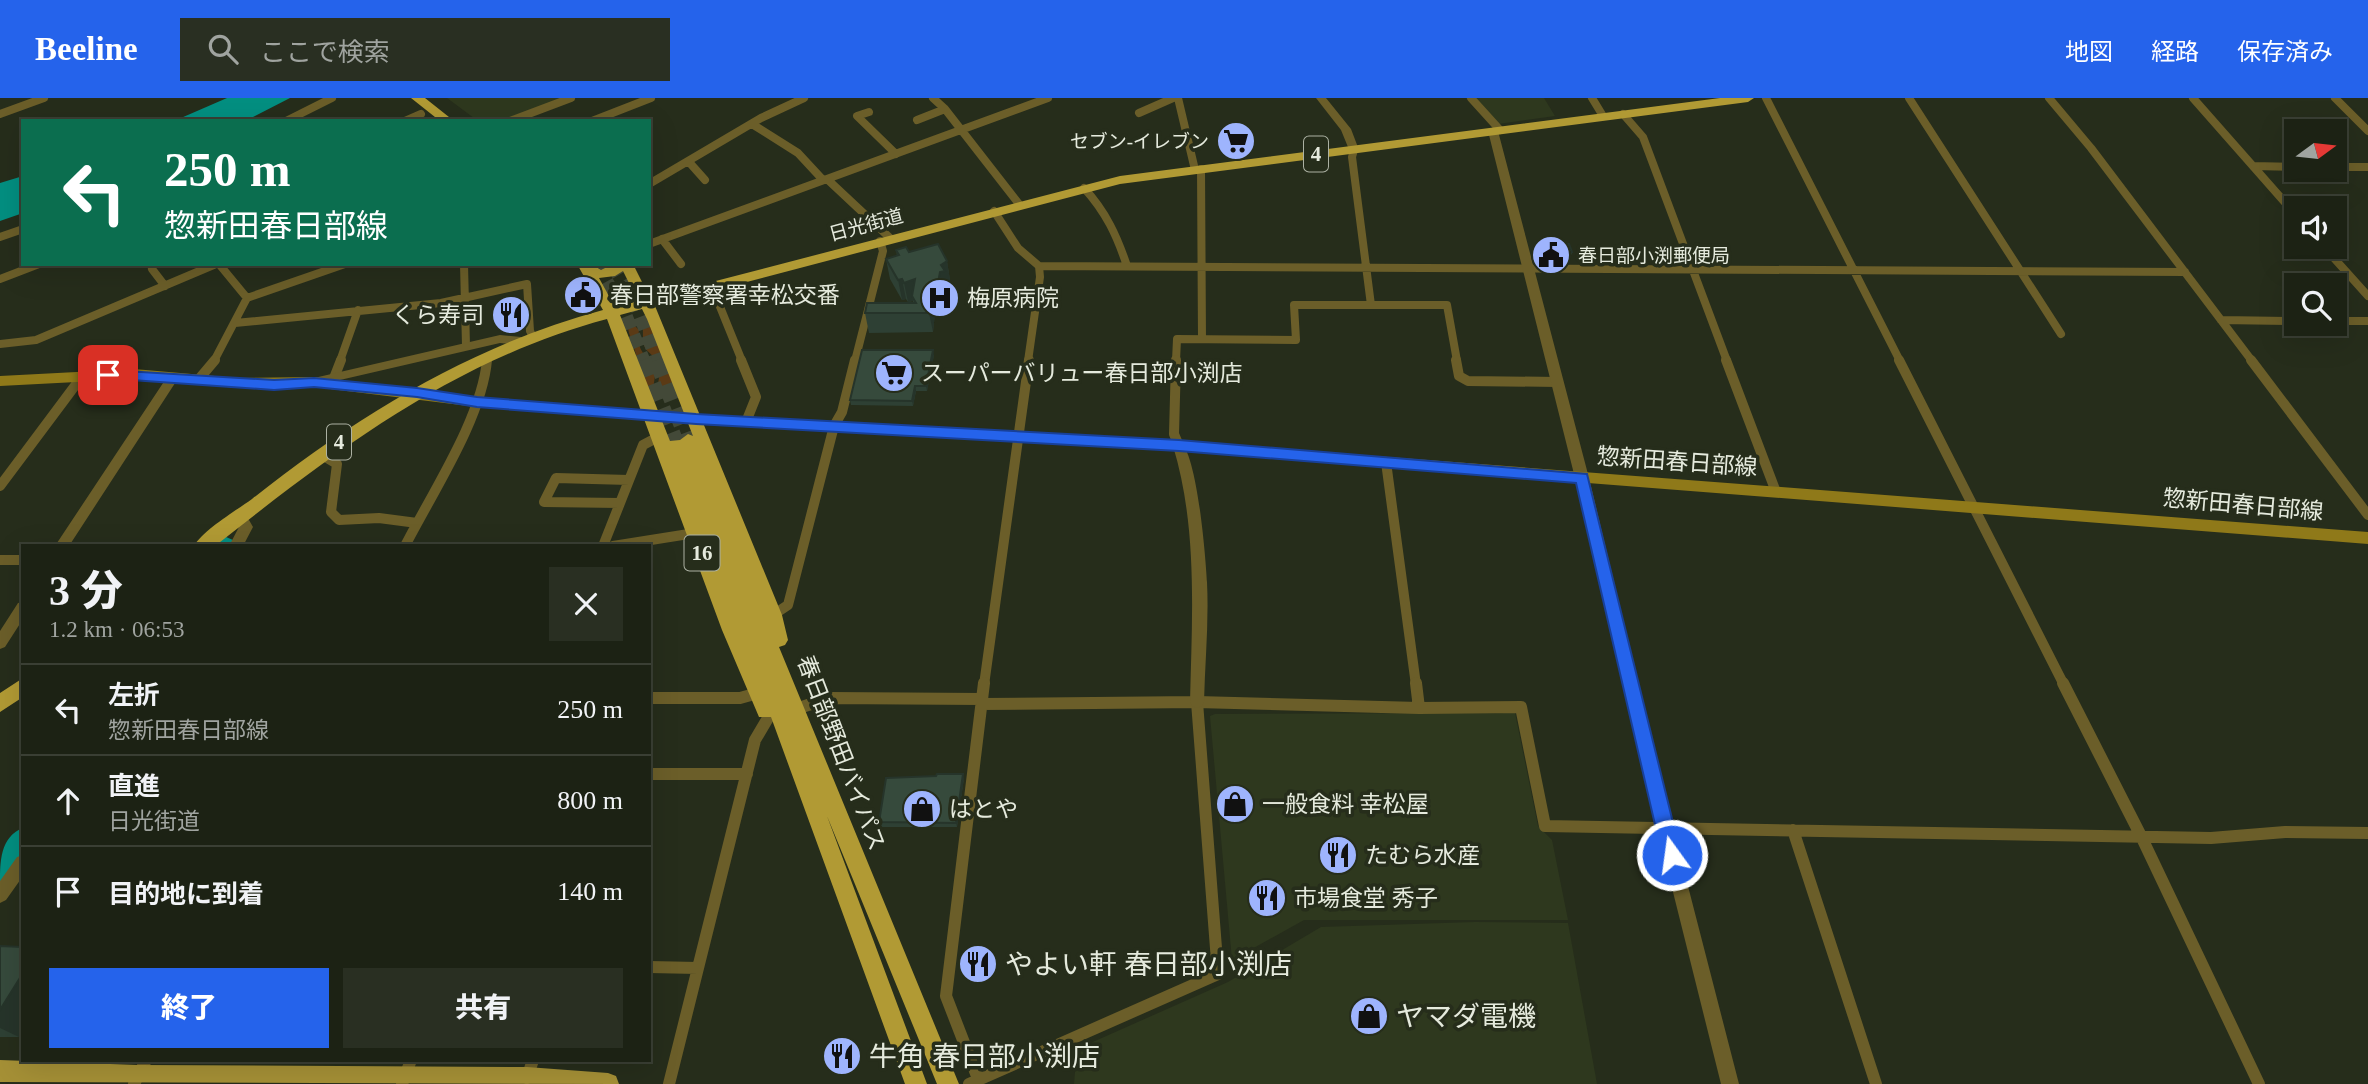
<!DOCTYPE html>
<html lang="ja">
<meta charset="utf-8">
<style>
:root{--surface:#1c2214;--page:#292f22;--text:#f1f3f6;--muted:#a0a4a0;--line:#3a3f34;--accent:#2563eb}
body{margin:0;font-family:"Times New Roman","Noto Sans JP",serif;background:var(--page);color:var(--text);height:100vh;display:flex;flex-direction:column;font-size:26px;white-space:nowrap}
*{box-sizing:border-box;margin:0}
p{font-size:23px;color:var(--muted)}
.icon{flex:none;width:38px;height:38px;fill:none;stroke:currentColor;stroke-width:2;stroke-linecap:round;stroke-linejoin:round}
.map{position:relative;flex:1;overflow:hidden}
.panel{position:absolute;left:21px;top:446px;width:630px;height:518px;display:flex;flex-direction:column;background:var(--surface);border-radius:0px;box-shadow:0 7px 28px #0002,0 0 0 2px var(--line)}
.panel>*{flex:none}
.guide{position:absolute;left:21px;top:21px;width:630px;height:147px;border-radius:0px;box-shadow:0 7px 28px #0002,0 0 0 2px var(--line);background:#0b6e4f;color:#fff;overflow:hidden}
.needle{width:46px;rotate:75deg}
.fabs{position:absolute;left:2284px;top:21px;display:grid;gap:14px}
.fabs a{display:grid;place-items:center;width:63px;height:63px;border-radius:0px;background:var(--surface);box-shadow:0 7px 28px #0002,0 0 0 2px var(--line);font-size:35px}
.pin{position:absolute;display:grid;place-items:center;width:60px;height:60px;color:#fff;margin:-30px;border-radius:14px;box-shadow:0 4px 10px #0006}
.me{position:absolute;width:77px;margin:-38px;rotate:346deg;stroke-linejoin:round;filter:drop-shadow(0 0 5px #0008)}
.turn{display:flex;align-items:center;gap:24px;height:147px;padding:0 28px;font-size:32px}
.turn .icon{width:91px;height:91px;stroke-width:2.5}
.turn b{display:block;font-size:49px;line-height:60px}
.round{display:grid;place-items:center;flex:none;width:74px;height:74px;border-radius:0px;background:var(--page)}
.summary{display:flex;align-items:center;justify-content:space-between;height:119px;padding:0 28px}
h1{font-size:42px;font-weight:800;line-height:52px}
.button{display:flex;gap:14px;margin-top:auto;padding:14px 28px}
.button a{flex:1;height:80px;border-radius:0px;background:var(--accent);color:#fff;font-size:28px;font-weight:800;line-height:80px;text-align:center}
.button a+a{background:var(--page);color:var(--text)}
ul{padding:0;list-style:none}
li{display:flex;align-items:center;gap:21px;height:91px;padding:0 28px;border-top:2px solid var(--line)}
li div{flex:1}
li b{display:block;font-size:26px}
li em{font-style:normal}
header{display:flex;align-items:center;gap:42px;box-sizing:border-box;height:98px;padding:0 35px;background:var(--accent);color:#fff}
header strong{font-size:33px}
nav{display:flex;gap:38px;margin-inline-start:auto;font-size:24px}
.search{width:490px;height:63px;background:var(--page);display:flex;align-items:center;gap:18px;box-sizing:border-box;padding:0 24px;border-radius:0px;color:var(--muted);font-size:26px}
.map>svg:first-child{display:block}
</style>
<header>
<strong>Beeline</strong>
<div class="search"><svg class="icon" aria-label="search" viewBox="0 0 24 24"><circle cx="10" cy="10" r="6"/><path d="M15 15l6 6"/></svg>ここで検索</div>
<nav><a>地図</a><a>経路</a><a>保存済み</a></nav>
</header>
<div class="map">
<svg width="2368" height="986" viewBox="0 0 2368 986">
<rect width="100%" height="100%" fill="#262d1b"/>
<!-- built -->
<path fill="#2e381e" d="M447,0H566L505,23H478Z
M1475,0H1544L1555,18L1498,26Z
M1515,615L1538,728L1552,742L1568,822H1304L1232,862L1210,618L1215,616Z
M1475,824L1568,825L1597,986H1074L1077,951L1228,884L1321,829Z"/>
<!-- green -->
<path fill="#5b3a15" d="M650,224L678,300L661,297L657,291L661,269C647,246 642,260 643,226Z
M635,228L639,232C636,255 646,255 656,272L652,297L649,296L629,235L628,230Z"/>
<!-- water -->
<path fill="#038f81" d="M227,0H290L245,23H174Z
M23,78V115L0,123V85Z"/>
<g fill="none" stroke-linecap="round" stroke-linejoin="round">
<!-- river -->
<path fill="#038f81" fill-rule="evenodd" d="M226,439L233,442L236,448H216L219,442Z
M23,730C23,752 24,776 0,785C0,764 0,739 23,730Z"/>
<!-- trunk-tunnel-far1 -->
<path stroke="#434938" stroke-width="13" stroke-dasharray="13 7" stroke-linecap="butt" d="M597,166L625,215L644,263
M612,166L636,208L657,263"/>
<!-- trunk-tunnel -->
<path stroke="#434938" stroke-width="17" stroke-dasharray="17 9" stroke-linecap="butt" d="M643,262L676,346
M657,262L688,342"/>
<!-- minor-far2 -->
<path stroke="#6b5e29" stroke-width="8" d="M933,0L945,11L1019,106
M1178,0L1195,72
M1471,0L1500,32
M1592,0L1603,18
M1766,0L1900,263
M1909,0L2061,236
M2049,0L2091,50L2252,263
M2193,0L2296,117
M2335,0L2368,33
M869,14L857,18L896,56
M1139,15L1173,0
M0,16L44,0
M1623,16L1643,39L1727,263
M917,22L945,11
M286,23L332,0
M405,23L421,16
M510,23L571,0
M592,23L651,0
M752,26L798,55L823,82
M1354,52L1352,59L1371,207
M689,64L705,82
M2253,68L2296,69
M2334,69H2368
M1201,71L1202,241
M827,81L890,140
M649,86L761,20L804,0
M1084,90C1106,114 1117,138 1127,168
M994,113L1018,150L1039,168L2185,174
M0,139L23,131
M662,141L681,166
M649,146L1048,0
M2324,149L2368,198
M219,166L247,200
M464,166L466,248
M152,171L165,188
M0,181L39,166
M712,189L742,263
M2221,222L2296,223
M2334,223H2368
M235,225L441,205L527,186L530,233L533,239
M0,246L36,242L216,166
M214,263L247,200L345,166
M340,263L358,212
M487,263V259
M855,263L883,153L880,143
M1028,263L1040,179L1039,168
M1176,263L1177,241L1296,242L1294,207H1447L1457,263"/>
<!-- minor-far1 -->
<path stroke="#6b5e29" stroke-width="10" d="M741,262L756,299L746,324
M1176,262L1174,336L1179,348
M1456,262L1459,278L1468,283L1558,284
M1726,262L1776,394
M1899,262L2064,587
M2251,262L2368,417
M334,280L341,262
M199,281L215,262
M322,357L337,366L331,414L339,422L379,420L417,425
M1386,364L1416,587
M0,388L83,277
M620,405L544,404L556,380L629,382
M405,448C432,395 482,320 487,262
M603,448L643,347L660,338
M613,448L695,435
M0,462H23
M773,517L788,507L834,328L842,314L855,262
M984,587L1029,262"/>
<!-- minor -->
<path stroke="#6b5e29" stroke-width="12" d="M1416,585L1419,610
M2063,585L2141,738L2259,986
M649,600H740L758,595
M981,606L1197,604L1419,610L1521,609L1545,728L2211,740L2285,734L2368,735
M796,611L829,600L982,601
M649,676H747
M1793,732L1876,986
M649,869L698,870
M527,980L533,962
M134,986L146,962
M402,986L411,962
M669,986L755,642L768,620
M969,986L1218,876L1197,604
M980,986L946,898L984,585"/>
<!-- tertiary -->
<path fill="#6b5e29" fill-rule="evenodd" d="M1316,0H1326L1351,31L1359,52L1358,54H1350L1341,32Z
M1493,30L1498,33L1589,380L1673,730L1739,986H1721L1657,730L1575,380L1488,33Z
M500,237L521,239L527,243L521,247L500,245L314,288L308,284L314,280Z
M173,275L179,279L69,448H55L169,276Z
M1179,343C1197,351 1206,462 1207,484C1209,524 1205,564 1204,604L1202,608L1197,610L1192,608L1190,604C1192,519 1198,430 1173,348Z
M240,414L245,415L253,429L243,448H229L239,429L233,419Z
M23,504V521L5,549L0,551V533L18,505Z
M23,757V778L6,802L0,805V783L17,759Z"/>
<!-- secondary -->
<path fill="#8f7919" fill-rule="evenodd" d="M134,271L238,280L314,279L477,299L696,316L1179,343L2368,434V446L1179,353L696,326L477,309L314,289L238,290L134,281L0,288V278Z"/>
<!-- primary -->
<path fill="#a59036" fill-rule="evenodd" d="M0,962L138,967L527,969L608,975L616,978L619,986L0,984Z"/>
<!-- trunk -->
<path fill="#b19a34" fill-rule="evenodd" d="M411,0H425L454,23H440Z
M1720,0H1754L1748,4L1120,86L655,208L782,517L788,542L785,547L779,549L959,986H937L827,718L927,986H905L771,619H759L722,532L607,221C454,262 337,352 215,448H194C203,432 237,412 252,401C357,318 472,247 603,212L577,166H591L601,172L613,166H633L650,200L1120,78ZM623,173L638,203L615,209L599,180L615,178ZM642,211L647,221L693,338L688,336L680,342L670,343L620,217Z
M23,580V599L0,614V595Z"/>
</g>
<!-- wall -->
<path fill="#2e4034" d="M1547,147L1572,154L1569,164H1546L1544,157Z
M896,152L947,163L950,182L947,185L948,193L944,194L939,215H935L933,234L869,235L865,215L913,205V203L908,204L906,201L902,202L890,181L886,161L897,158Z
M934,257L927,293H916L913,308L851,307L850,302Z
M964,680L957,729H881L879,724Z
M0,848L19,939H0Z"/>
<!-- shaded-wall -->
<path fill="#26342a" d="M947,163L950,182L947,185L948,193L944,194L939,215L936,195L941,167Z
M902,181L906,201L902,202L898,182Z
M915,181L912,198L913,203L908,204L904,185Z
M931,195L935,215L933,234L929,215Z
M933,252L934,257L927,293L926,288Z
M915,288L916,293L913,308L912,303Z
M963,676L964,680L957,729L956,725Z
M23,875V932L19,939L0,930V912Z"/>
<!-- building -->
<path fill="#364a3c" stroke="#26342a" stroke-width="2" d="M1548,145L1569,146L1572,154H1549L1547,147Z
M938,146L947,163L941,167L945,173L940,174L936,195H931L929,215H865L867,205H916L912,198L915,181L904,185L902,181L898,182L886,161L899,157L896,152L906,149L909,154Z
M862,252H933L926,288H915L912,303L850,302Z
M937,676H963L956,725L879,724L886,680L936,678Z
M0,848L23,849V875L0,912Z"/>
<!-- route -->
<path fill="#2563eb" stroke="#184099" stroke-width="2" d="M108,272L274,282L314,280L417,290L477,299L696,316L1179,342L1587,376L1681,757L1678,763L1672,765L1665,763L1662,757L1576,385L1179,353L696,326L477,309L417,299L314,289L274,292L103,280V274Z"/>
<!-- icons -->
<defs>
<symbol id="supermarket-disc" viewBox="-11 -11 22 22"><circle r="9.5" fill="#9eb4fd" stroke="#262d1b"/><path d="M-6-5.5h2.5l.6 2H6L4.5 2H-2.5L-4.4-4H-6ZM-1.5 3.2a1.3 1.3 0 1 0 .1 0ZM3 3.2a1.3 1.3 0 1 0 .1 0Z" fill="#111"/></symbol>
<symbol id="civic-disc" viewBox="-11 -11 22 22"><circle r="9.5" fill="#9eb4fd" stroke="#262d1b"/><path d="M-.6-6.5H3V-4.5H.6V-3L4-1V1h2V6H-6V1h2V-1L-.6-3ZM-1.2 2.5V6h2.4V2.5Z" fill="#111"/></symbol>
<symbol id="hospital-disc" viewBox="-11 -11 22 22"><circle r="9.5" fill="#9eb4fd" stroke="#262d1b"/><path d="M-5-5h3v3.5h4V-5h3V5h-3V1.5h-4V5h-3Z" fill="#111"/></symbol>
<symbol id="restaurant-disc" viewBox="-11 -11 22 22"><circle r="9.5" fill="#9eb4fd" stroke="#262d1b"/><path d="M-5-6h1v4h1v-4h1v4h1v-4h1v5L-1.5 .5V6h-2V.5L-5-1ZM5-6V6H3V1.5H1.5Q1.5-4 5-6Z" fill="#111"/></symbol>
<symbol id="shop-disc" viewBox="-11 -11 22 22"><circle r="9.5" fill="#9eb4fd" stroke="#262d1b"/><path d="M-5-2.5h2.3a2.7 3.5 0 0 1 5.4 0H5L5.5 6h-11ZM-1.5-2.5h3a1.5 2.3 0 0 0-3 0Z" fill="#111"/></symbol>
</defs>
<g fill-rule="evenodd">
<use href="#supermarket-disc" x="1214" y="21" width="44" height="44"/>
<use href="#civic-disc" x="1529" y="135" width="44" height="44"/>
<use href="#civic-disc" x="561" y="175" width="44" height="44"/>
<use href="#hospital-disc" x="918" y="178" width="44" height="44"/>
<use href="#restaurant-disc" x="489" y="195" width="44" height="44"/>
<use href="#supermarket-disc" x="872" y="253" width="44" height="44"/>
<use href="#shop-disc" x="1213" y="684" width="44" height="44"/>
<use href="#shop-disc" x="900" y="689" width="44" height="44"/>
<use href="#restaurant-disc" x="1316" y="735" width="44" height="44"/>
<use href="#restaurant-disc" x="1245" y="778" width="44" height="44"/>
<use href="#restaurant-disc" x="956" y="844" width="44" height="44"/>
<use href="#shop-disc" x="1347" y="896" width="44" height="44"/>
<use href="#restaurant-disc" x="820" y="936" width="44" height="44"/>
</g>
<g text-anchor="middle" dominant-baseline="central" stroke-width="7" stroke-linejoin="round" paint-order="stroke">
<!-- far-poi labels -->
<g font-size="19" fill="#e5eadd" stroke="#262d1b" text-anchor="end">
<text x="1209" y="43">セブン-イレブン</text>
<text x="1578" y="157" text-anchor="start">春日部小渕郵便局</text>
</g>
<!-- far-street labels -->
<g font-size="19" fill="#e5eadd" stroke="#262d1b">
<text transform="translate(866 127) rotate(-15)">日光街道</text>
</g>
<!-- shield labels -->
<g fill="#262d1b" stroke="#acb1a3" stroke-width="2">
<rect x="1304" y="38.5" width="24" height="35" rx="5"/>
<rect x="327" y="326.5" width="24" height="35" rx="5"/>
<rect x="684.5" y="437.5" width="35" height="35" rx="5"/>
</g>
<g font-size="21" font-weight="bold" fill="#e5eadd">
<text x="1316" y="56">4</text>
<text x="339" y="344">4</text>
<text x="702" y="455">16</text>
</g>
<!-- poi labels -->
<g font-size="23" fill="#e5eadd" stroke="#262d1b" text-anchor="start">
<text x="610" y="197">春日部警察署幸松交番</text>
<text x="967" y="200">梅原病院</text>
<text x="484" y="217" text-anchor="end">くら寿司</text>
<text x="921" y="275">スーパーバリュー春日部小渕店</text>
<text x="1262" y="706">一般食料 幸松屋</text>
<text x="949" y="711">はとや</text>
<text x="1365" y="757">たむら水産</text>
<text x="1294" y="800">市場食堂 秀子</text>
</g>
<!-- street labels -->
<g font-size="23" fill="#e5eadd" stroke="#262d1b">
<text transform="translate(1677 364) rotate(4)">惣新田春日部線</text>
<text transform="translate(2243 407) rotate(5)">惣新田春日部線</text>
<text transform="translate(841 655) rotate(69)">春日部野田バイパス</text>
</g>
<!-- near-poi labels -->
<g font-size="28" fill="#e5eadd" stroke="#262d1b" text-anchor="start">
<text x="1005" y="866">やよい軒 春日部小渕店</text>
<text x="1396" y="918">ヤマダ電機</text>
<text x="869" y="958">牛角 春日部小渕店</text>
</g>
</g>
</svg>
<div class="fabs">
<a><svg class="needle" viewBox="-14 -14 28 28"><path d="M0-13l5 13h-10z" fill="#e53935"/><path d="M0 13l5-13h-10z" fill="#a0a4a0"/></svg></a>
<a><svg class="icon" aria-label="sound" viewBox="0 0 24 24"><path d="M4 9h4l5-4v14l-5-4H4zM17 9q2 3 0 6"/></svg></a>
<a><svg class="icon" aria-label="search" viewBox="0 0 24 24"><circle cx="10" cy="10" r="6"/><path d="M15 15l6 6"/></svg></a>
</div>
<div class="pin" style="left:108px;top:277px;background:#d93025"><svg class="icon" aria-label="arrive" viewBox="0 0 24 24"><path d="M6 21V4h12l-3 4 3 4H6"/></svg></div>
<svg class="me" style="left:1672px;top:757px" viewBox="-20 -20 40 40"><circle r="17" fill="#2563eb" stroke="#fff" stroke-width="3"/><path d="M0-11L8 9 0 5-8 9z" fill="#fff"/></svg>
<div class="guide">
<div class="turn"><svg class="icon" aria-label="left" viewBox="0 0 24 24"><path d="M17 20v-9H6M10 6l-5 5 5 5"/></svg><div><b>250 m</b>惣新田春日部線</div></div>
</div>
<section class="panel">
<div class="summary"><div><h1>3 分</h1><p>1.2 km · 06:53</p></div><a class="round"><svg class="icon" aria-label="close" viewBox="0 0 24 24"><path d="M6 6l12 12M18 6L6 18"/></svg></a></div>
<ul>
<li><svg class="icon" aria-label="left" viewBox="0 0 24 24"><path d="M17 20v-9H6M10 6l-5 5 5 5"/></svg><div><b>左折</b><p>惣新田春日部線</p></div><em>250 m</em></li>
<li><svg class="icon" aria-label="ahead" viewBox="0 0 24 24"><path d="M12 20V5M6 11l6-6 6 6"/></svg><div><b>直進</b><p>日光街道</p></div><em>800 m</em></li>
<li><svg class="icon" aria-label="arrive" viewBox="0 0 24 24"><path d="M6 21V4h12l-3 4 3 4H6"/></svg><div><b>目的地に到着</b></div><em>140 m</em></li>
</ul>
<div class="button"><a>終了</a><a>共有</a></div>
</section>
</div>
